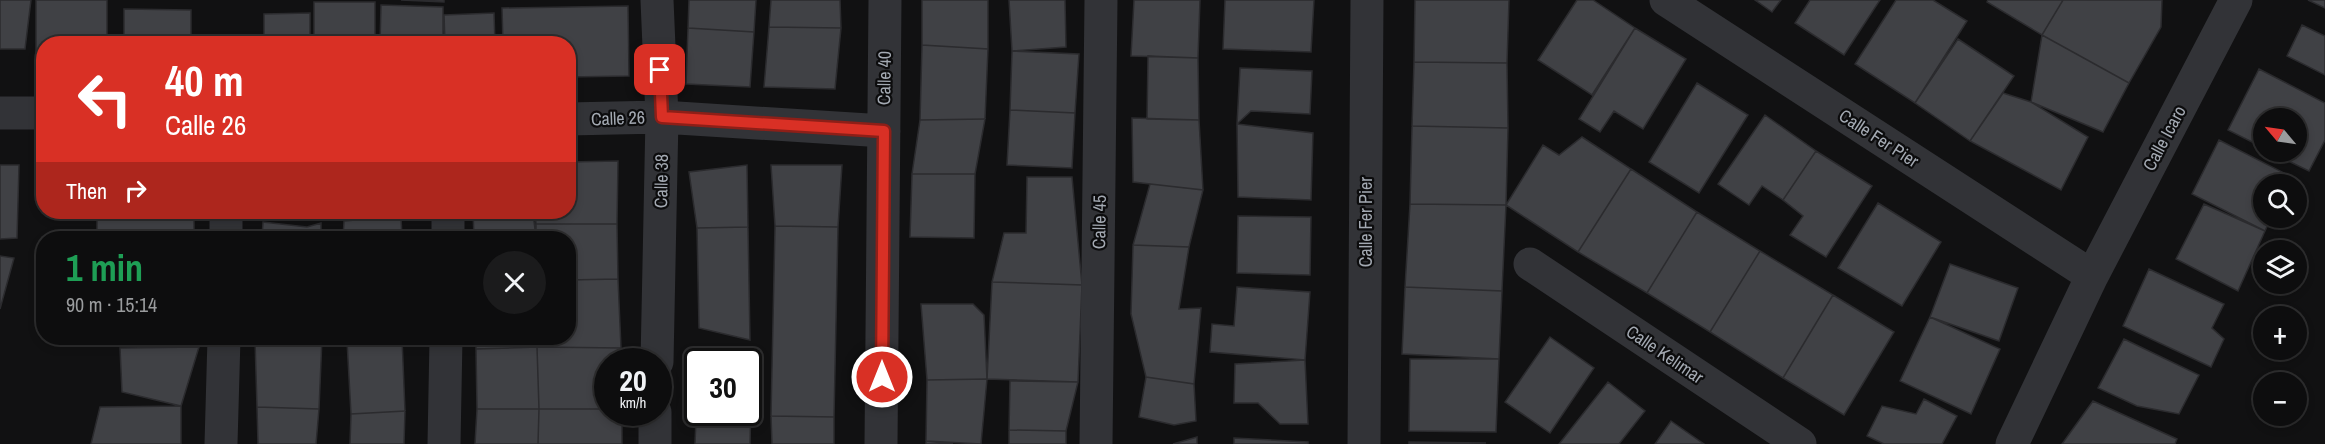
<!DOCTYPE html>
<meta charset="utf-8">
<style>
:root{--surface:#0d0d0e;--page:#1b1b1c;--text:#f1f3f6;--muted:#9a9c9e;--line:#2d2d2e}
body{margin:0;font-family:"Archivo Narrow",sans-serif;background:var(--page);color:var(--text);height:100vh;display:flex;flex-direction:column;font-size:22px;white-space:nowrap}
*{box-sizing:border-box;margin:0}
p{font-size:20px;color:var(--muted)}
.icon{flex:none;width:33px;height:33px;fill:none;stroke:currentColor;stroke-width:2;stroke-linecap:round;stroke-linejoin:round}
.map{position:relative;flex:1;overflow:hidden}
.panel{position:absolute;left:36px;top:231px;width:540px;height:114px;display:flex;flex-direction:column;background:var(--surface);border-radius:24px;box-shadow:0 3px 9px #0003,0 0 0 2px var(--line)}
.panel>*{flex:none}
.guide{position:absolute;left:36px;top:36px;width:540px;height:183px;border-radius:24px;box-shadow:0 3px 9px #0003,0 0 0 2px var(--line);background:#d93025;color:#fff;overflow:hidden}
.needle{width:39px;rotate:299deg}
.fabs{position:absolute;left:2253px;top:108px;display:grid;gap:12px}
.fabs a{display:grid;place-items:center;width:54px;height:54px;border-radius:50%;background:var(--surface);box-shadow:0 3px 9px #0003,0 0 0 2px var(--line);font-size:30px}
.speed{position:absolute;left:594px;top:348px;display:flex;gap:12px;font-size:30px;font-weight:700;text-align:center}
.speed>*{display:grid;place-content:center;width:78px;height:78px;border-radius:50%;background:var(--surface);box-shadow:0 3px 9px #0003,0 0 0 2px var(--line);line-height:1}
.speed small{font-size:15px;font-weight:400}
.speed .limit{border:3px solid #111;border-radius:9px;background:#fff;color:#111}
.pin{position:absolute;display:grid;place-items:center;width:51px;height:51px;color:#fff;margin:-26px;border-radius:12px;box-shadow:0 3px 9px #0006}
.me{position:absolute;width:66px;margin:-33px;rotate:0deg;stroke-linejoin:round;filter:drop-shadow(0 0 4px #0008)}
.turn{display:flex;align-items:center;gap:21px;height:126px;padding:0 30px;font-size:27px}
.turn .icon{width:78px;height:78px;stroke-width:2.5}
.turn b{display:block;font-size:42px;line-height:51px}
.then{display:flex;align-items:center;height:57px;padding:0 30px;background:#0003;gap:12px;font-size:22px}
.round{display:grid;place-items:center;flex:none;width:63px;height:63px;border-radius:32px;background:var(--page)}
.summary{display:flex;align-items:center;justify-content:space-between;height:102px;padding:0 30px}
h1{font-size:36px;font-weight:700;line-height:45px;color:#1e9e55}
.map>svg:first-child{display:block}
</style>
<div class="map">
<svg width="2325" height="444" viewBox="0 0 2325 444">
<rect width="100%" height="100%" fill="#111112"/>
<!-- building -->
<path fill="#404145" stroke="#2b2b2e" stroke-width="1.5" d="M0,0H31L25,49H0Z
M36,0H107V44H44V70H36Z
M401,0H444V2Z
M689,0H756L754,32L688,28Z
M771,0H840L841,28L769,27Z
M922,0H988V49L922,45Z
M1009,0H1065L1066,47L1012,51Z
M1134,0H1200L1198,58L1131,56Z
M1225,0H1314L1311,52L1223,49Z
M1415,0H1509L1507,63L1414,62Z
M1577,0H1593L1635,28L1592,95L1538,60Z
M1755,0H1781L1772,12Z
M1810,0H1880L1844,55L1795,23Z
M1896,0H1933L1967,21L1915,103L1855,64Z
M1988,0H2063L2042,35L1987,2Z
M2063,0H2162L2161,27L2129,83L2042,35Z
M2308,0H2325V8Z
M314,2H375V44H314Z
M381,5L443,7V44H380Z
M628,6L629,76L568,77V44H503L502,8Z
M124,9L191,10V44H124Z
M310,13V44H264V14Z
M494,13L495,44H445L444,15Z
M2302,25L2325,36V75L2287,56Z
M769,27L841,28L835,89L764,87Z
M688,28L754,32L750,87L686,84Z
M1635,28L1686,59L1643,129L1614,111L1600,132L1579,119Z
M2042,35L2129,83L2103,132L2031,102Z
M1958,39L2014,76L1970,141L1915,103Z
M922,45L988,49L985,119L920,120Z
M1012,51L1079,54L1075,113L1010,110Z
M1148,56L1198,58L1199,120L1147,119Z
M1414,62L1507,63L1508,128L1412,126Z
M1240,68L1312,71L1310,114L1251,111L1237,124Z
M2259,69L2325,103V140L2309,171L2270,152H2296V118H2264V148L2228,130Z
M1697,83L1748,115L1699,193L1649,162Z
M2003,93L2031,102L2088,137L2061,190L1970,141Z
M1010,110L1075,113L1072,168L1007,165Z
M1765,115L1816,151L1783,200L1762,186L1749,205L1718,184Z
M1132,118L1199,120L1203,190L1133,182Z
M985,119L975,174H912L920,120Z
M1237,124L1313,133L1311,200L1238,197Z
M1412,126L1508,128L1506,205L1410,204Z
M1582,137L1631,169L1578,252L1506,205L1543,145L1559,155Z
M2219,140L2292,177L2288,184H2264V218H2271L2265,231L2192,194Z
M1816,151L1872,186L1826,257L1790,235L1803,216L1783,200Z
M618,161L617,224H536L535,212H568V162Z
M0,165H19L17,238L0,239Z
M747,165L748,227L697,228L689,172Z
M771,165H842L838,227L775,226Z
M1631,169L1697,212L1647,293L1578,252Z
M912,174H975L974,238L910,237Z
M1027,177H1072L1082,285L992,282L1004,233H1026Z
M1150,184L1203,190L1189,247L1133,245Z
M1878,203L1941,242L1902,306L1838,268Z
M1410,204L1506,205L1502,291L1405,287Z
M2204,204L2265,231L2238,291L2176,259Z
M359,212H401V216Z
M473,212H533L536,238H474Z
M1697,212L1760,251L1710,332L1647,293Z
M194,213V238H97V220Z
M401,216L402,238H343L344,221Z
M1238,216L1311,217L1310,275L1237,273Z
M263,222L307,227L321,223V238H262Z
M536,224H617L618,279L568,280V238H536Z
M775,226L838,227L834,417L771,416Z
M748,227L750,340L699,328L697,228Z
M1133,245L1189,247L1179,309L1201,308L1194,384L1146,377L1131,314Z
M1760,251L1833,295L1783,378L1710,332Z
M0,256L14,258L0,309Z
M1950,264L2018,288L1999,341L1930,317Z
M2149,269L2224,304L2212,328L2224,339L2211,367L2123,326Z
M618,279L621,348L537,347L538,338H568V280Z
M992,282L1082,285L1078,382L987,379Z
M1237,287L1310,292L1305,360L1210,352L1212,324L1234,326Z
M1405,287L1502,291L1499,359L1402,354Z
M1833,295L1894,332L1844,415L1783,378Z
M921,304H973L984,315L987,379L927,380Z
M1930,317L2000,349L1971,414L1900,381Z
M1550,337L1594,368L1550,433L1505,402Z
M255,338H295L255,340Z
M322,338L319,409L257,407L255,340Z
M347,338H402L347,341Z
M402,338L405,411L351,414L347,341Z
M476,338H538L537,347L476,349Z
M2124,339L2199,375L2179,414L2137,406L2098,388Z
M199,347L181,406L122,392L120,348Z
M537,347L621,348V362H608V409H539Z
M537,347L539,409H477L476,349Z
M698,354L752,356L750,444H695L698,366V412H748V362H698Z
M1410,359H1499L1496,432L1409,431Z
M1305,360L1308,424H1280L1258,403H1234L1235,364Z
M1146,377L1194,384L1196,421L1174,425L1139,417Z
M987,379L981,444L926,441L927,380Z
M1010,381L1078,382L1066,431L1009,430Z
M1608,382L1645,411L1619,444H1559Z
M1924,399L1957,416L1942,444H1884L1867,436L1882,406L1916,414Z
M2093,401L2177,439L2175,444H2062Z
M181,406V444H91L100,407Z
M257,407L319,409L316,444H258Z
M477,409H539L538,444H475Z
M539,409H608V412H622V444H538Z
M405,411L404,444H350L351,414Z
M771,416L834,417V444H772Z
M1671,421L1704,444H1655Z
M1009,430L1066,431V444H1009Z
M1197,437V444H1173Z
M1234,438L1308,442V444H1234Z
M926,441L953,444H926Z
M1409,442L1486,443L1409,444Z"/>
<g fill="none" stroke-linecap="round" stroke-linejoin="round">
<!-- minor -->
<path stroke="#323337" stroke-width="33" d="M1666,0L2092,276
M0,113H44
M568,119L662,117L884,131
M226,238V212
M448,238V212
M1530,264L1800,444
M657,362L662,117L657,0
M221,444L224,338
M444,444L446,338
M655,444V412
M881,444L885,0
M1096,444L1101,0
M1364,444L1367,0
M2012,444L2092,276L2236,0"/>
</g>
<g fill="none" stroke-linecap="round" stroke-linejoin="round">
<defs>
<path id="route" d="M660,70L662,117L884,131L882,377"/>
</defs>
<!-- route casing -->
<use href="#route" stroke="#8d1f18" stroke-width="15"/>
<!-- route -->
<use href="#route" stroke="#d93025" stroke-width="10"/>
</g>
<g text-anchor="middle" dominant-baseline="central" stroke-width="4.5" stroke-linejoin="round" paint-order="stroke">
<!-- street labels -->
<g font-size="18" fill="#a3a9b2" stroke="#0c0c0d">
<text transform="translate(884 78) rotate(-89)">Calle 40</text>
<text transform="translate(618 118) rotate(-2)">Calle 26</text>
<text transform="translate(1879 138) rotate(33)">Calle Fer Pier</text>
<text transform="translate(2164 138) rotate(-62)">Calle Icaro</text>
<text transform="translate(661 181) rotate(-89)">Calle 38</text>
<text transform="translate(1099 222) rotate(-89)">Calle 45</text>
<text transform="translate(1365 222) rotate(-90)">Calle Fer Pier</text>
<text transform="translate(1665 354) rotate(34)">Calle Kelimar</text>
</g>
</g>
</svg>
<div class="fabs">
<a><svg class="needle" viewBox="-14 -14 28 28"><path d="M0-13l5 13h-10z" fill="#e53935"/><path d="M0 13l5-13h-10z" fill="#9a9c9e"/></svg></a>
<a><svg class="icon" aria-label="search" viewBox="0 0 24 24"><circle cx="10" cy="10" r="6"/><path d="M15 15l6 6"/></svg></a>
<a><svg class="icon" aria-label="layers" viewBox="0 0 24 24"><path d="M12 4l9 5-9 5-9-5zM3 14l9 5 9-5"/></svg></a>
<a>+</a>
<a>−</a>
</div>
<div class="speed"><div>20<small>km/h</small></div><div class="limit">30</div></div>
<div class="pin" style="left:660px;top:70px;background:#d93025"><svg class="icon" aria-label="arrive" viewBox="0 0 24 24"><path d="M6 21V4h12l-3 4 3 4H6"/></svg></div>
<svg class="me" style="left:882px;top:377px" viewBox="-20 -20 40 40"><circle r="17" fill="#d93025" stroke="#fff" stroke-width="3"/><path d="M0-11L8 9 0 5-8 9z" fill="#fff"/></svg>
<div class="guide">
<div class="turn"><svg class="icon" aria-label="left" viewBox="0 0 24 24"><path d="M17 20v-9H6M10 6l-5 5 5 5"/></svg><div><b>40 m</b>Calle 26</div></div>
<div class="then">Then<svg class="icon" aria-label="right" viewBox="0 0 24 24"><path d="M7 20v-9h11M14 6l5 5-5 5"/></svg></div>
</div>
<section class="panel">
<div class="summary"><div><h1>1 min</h1><p>90 m · 15:14</p></div><a class="round"><svg class="icon" aria-label="close" viewBox="0 0 24 24"><path d="M6 6l12 12M18 6L6 18"/></svg></a></div>
</section>
</div>
